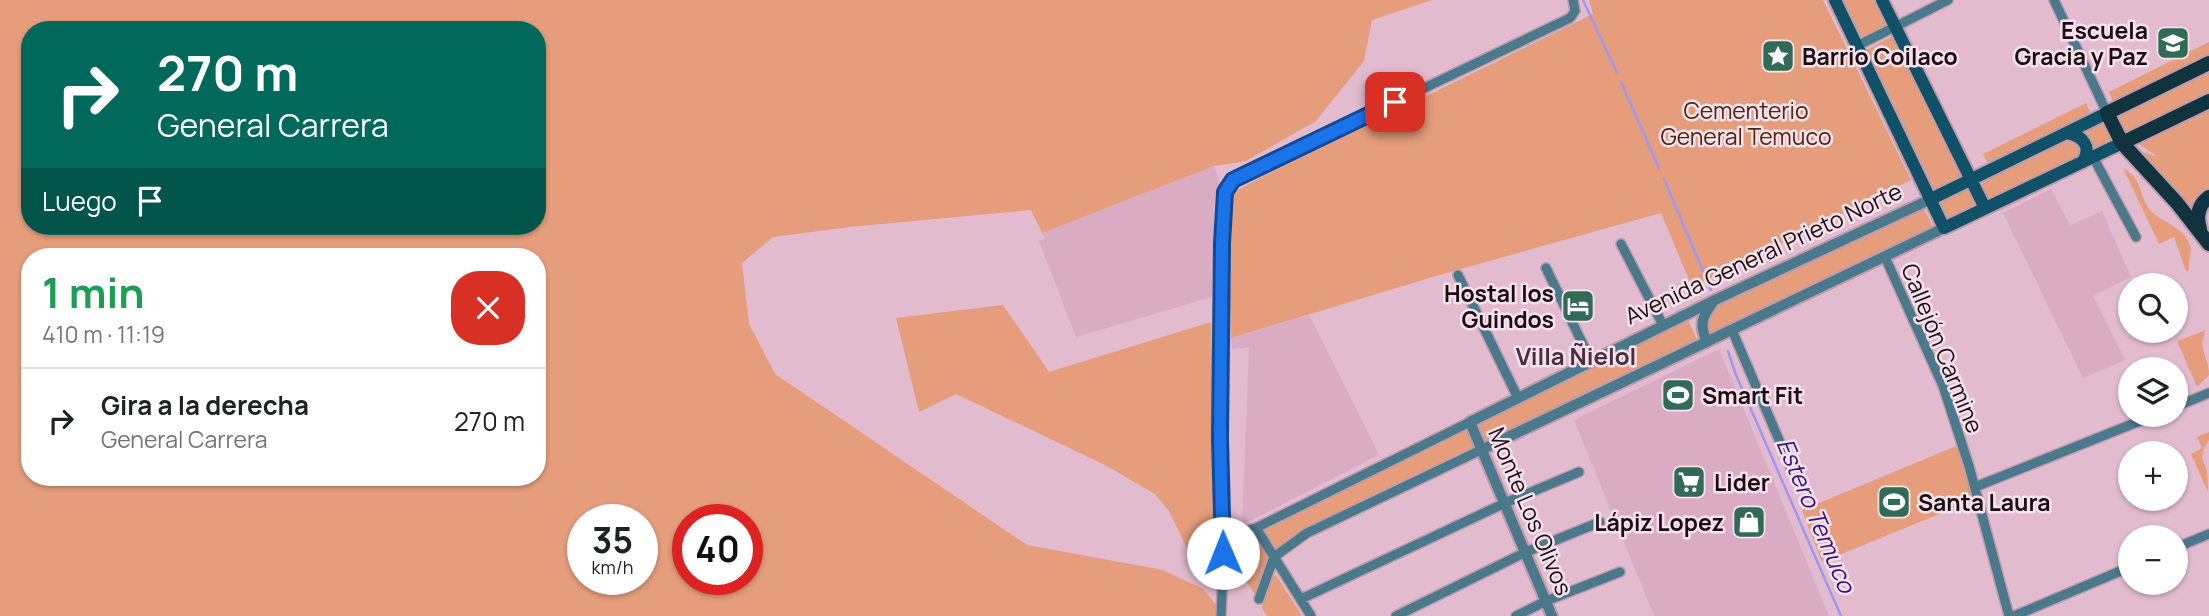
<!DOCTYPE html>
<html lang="es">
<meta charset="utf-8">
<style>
:root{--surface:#fff;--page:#f6f6f6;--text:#202124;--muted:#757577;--line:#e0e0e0}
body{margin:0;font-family:Manrope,sans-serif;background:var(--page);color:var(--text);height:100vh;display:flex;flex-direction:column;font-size:26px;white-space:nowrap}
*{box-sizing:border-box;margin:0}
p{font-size:23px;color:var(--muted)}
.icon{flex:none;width:38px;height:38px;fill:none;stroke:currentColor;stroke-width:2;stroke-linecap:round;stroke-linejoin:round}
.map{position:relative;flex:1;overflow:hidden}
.panel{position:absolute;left:21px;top:248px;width:525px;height:238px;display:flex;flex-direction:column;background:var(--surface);border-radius:28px;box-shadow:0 2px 5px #0004}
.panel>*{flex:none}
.top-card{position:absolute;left:21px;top:21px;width:525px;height:214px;border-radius:28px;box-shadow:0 2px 5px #0004;background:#00695c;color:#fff;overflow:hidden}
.tools{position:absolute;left:2118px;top:273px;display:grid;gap:14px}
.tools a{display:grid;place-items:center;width:70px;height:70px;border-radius:50%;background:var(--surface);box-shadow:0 2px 5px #0004;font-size:35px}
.speed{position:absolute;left:567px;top:504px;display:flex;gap:14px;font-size:35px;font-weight:700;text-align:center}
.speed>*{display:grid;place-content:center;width:91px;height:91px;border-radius:50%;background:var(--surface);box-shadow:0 2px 5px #0004;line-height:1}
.speed small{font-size:18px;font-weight:400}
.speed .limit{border:10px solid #d22;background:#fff;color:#111}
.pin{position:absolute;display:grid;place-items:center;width:60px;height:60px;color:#fff;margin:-30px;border-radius:14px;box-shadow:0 4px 10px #0006}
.me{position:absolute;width:77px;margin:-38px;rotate:359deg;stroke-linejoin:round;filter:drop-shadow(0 0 5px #0008)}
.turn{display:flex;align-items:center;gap:24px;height:147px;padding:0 21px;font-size:32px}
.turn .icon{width:91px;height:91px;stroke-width:2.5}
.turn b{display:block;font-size:49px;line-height:60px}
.then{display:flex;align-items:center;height:66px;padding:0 21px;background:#0003;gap:14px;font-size:26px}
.round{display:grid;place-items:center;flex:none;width:74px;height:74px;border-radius:28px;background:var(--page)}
.head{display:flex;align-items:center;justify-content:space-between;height:119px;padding:0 21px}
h1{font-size:42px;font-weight:700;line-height:52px;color:#1e9e55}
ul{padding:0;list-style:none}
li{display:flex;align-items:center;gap:21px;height:105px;padding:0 21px;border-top:2px solid var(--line)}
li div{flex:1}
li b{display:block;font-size:26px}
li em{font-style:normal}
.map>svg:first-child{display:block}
</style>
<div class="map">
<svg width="2209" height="616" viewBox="0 0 2209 616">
<rect width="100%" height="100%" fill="#e2bbcf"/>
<!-- built -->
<path fill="#daacc4" d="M1214,166L1221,186L1215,195L1212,297L1076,337L1039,241L1045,238L1042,233Z
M2051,189L2070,225L2102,211L2131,277L2093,296L2125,360L2083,378L2003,213Z
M1309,315L1379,455L1242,525L1249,347L1232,349L1231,338Z
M1719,349L1829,616H1654L1574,420Z"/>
<!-- green -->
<path fill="#e59d7b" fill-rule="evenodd" d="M0,0H1432L1372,20L1364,61L1316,121L1246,161L1214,166L1042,233L1031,210L850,227L773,237L742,263L749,324L775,374L1027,545L1163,570L1203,589L1223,613V616H0ZM30,30H537V226H30ZM30,257H537V478H30ZM583,520H642V579H583ZM688,520H747V579H688Z
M1589,0H1823L1911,180L1692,287L1661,213L1436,276L1231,338L1228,215L1232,193L1266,175L1593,14Z
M1836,0H1881L1892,23L1856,42Z
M1894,35L1966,177L1932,195L1865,51Z
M2209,42V56L2114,104L2109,92Z
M2209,67V96L2126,136L2114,112Z
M2086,103L2092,116L1990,167L1983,154Z
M2209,106V188L2199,196L2192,212L2133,149L2158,157L2135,141Z
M2104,117L2115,141L1989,200L1983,189L1982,176Z
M2123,168C2145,180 2137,196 2152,212C2164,224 2182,226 2189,243C2193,250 2188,261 2189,270L2186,271L2174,237L2159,244Z
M1967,183L1979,208L1947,222L1936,198Z
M1922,205L1934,229L1707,335L1705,320L1712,306Z
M1003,305L1049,372L1211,322L1216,566L1193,561L1169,511L1155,494L1105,465L956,394L919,412L896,318Z
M1688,320L1697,340L1489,440C1479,439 1476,429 1480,420Z
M2206,330C2197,350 2209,357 2209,375L2197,387L2177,341Z
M1469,426L1479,447L1275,553L1260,529Z
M2209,432V440L2204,448L2202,458L2207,471L2208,492L2191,454L2202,448L2197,437Z
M1959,445L1976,499L1822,562L1802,510Z
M1245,536C1252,536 1255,537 1260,542C1275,559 1263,578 1256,596L1231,559L1234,544Z
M1276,575L1301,614L1300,616H1267L1262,608L1266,588L1272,576Z"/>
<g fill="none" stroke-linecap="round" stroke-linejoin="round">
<!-- stream -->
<path stroke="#9e97f2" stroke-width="2.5" d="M1583,0L1617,73
M1621,82L1659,168
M1664,179L1711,290
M1728,351L1736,375L1841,616"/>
<defs>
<path id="minor" d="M2054,0L2107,113
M1857,46L1948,0
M2093,157L2136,237
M1621,244L1663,325
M1885,257L1943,386L1969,466L2009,616
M1546,268L1591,361
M1458,275L1518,398
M1732,330L1791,468
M2175,407L2209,393
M1470,422L1256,528L1223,537L1220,308L1223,207L1227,188L1233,180L1570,18L1575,11L1573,0
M1975,487L2155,415
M1256,528L1311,616
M2175,548L2209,534
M1259,599L1274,557L1307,533L1483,449
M1301,599L1505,503L1579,472
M1221,616L1223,569
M1396,616L1526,552L1600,522
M1516,616L1546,601L1620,572
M2014,616L2130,567"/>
<path id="tertiary" d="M1707,342C1699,324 1702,317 1713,302
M1483,449L1944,228
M1223,569V537
M1552,616L1470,422L1715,300L1931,199"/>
<path id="secondary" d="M1835,0L1944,228L2122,143
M1882,0L1985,208
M2067,133C2083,136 2092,146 2083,162
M1931,199L2107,113"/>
<path id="primary" d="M2209,63L2107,113L2122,143L2177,203L2209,244
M2122,143L2209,101
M2200,229C2196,216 2198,205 2209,197"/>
</defs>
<!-- minor casing -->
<use href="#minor" stroke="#be9cad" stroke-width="12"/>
<!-- tertiary casing -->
<use href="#tertiary" stroke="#be9cad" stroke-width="14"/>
<!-- secondary casing -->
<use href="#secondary" stroke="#be9cad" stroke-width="16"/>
<!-- primary casing -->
<use href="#primary" stroke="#be9cad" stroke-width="18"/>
<!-- minor -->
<use href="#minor" stroke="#4b798c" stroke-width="9"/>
<!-- tertiary -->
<use href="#tertiary" stroke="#4b798c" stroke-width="10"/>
<!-- secondary -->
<use href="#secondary" stroke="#105167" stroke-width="12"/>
<!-- primary -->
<use href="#primary" stroke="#11333f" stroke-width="14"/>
</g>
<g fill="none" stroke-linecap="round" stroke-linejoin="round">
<defs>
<path id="route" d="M1223,553L1220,438L1222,243L1225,192L1233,180L1395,102"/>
</defs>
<!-- route casing -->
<use href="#route" stroke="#114b97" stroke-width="18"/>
<!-- route -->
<use href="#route" stroke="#1a73e8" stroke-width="12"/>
</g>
<!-- icons -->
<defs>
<symbol id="school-square" viewBox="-11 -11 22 22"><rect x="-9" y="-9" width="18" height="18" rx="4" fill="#316b55" stroke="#f7e2ec"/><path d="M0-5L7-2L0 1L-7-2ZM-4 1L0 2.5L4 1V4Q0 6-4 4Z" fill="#fff"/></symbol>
<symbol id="sight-square" viewBox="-11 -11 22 22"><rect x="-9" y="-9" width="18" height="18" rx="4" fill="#316b55" stroke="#f7e2ec"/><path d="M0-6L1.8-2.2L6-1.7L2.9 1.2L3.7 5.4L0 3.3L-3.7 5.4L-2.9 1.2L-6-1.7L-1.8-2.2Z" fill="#fff"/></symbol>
<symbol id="hotel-square" viewBox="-11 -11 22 22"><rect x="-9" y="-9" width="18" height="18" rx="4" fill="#316b55" stroke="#f7e2ec"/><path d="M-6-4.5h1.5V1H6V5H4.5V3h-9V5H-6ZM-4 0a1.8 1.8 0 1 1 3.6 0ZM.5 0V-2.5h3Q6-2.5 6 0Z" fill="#fff"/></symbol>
<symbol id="stadium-square" viewBox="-11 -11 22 22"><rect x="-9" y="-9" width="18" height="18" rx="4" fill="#316b55" stroke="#f7e2ec"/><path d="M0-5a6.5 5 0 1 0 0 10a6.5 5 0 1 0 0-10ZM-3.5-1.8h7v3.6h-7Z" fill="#fff"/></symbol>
<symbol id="supermarket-square" viewBox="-11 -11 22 22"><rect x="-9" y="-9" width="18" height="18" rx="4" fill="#316b55" stroke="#f7e2ec"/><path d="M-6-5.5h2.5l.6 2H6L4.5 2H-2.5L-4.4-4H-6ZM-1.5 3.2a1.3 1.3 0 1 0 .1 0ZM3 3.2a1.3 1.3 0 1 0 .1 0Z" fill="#fff"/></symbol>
<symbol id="shop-square" viewBox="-11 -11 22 22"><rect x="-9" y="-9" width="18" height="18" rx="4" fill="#316b55" stroke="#f7e2ec"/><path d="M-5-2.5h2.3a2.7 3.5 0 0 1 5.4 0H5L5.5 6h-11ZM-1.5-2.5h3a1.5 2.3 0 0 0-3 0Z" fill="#fff"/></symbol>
</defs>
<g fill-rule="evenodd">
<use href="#school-square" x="2154" y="24" width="38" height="38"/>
<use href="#sight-square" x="1759" y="37" width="38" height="38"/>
<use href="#hotel-square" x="1559" y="287" width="38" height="38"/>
<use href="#stadium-square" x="1659" y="376" width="38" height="38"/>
<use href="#supermarket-square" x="1670" y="463" width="38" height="38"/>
<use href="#stadium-square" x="1875" y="483" width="38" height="38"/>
<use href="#shop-square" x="1730" y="503" width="38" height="38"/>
</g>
<g text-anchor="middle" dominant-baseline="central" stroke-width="5" stroke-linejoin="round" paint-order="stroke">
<!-- poi labels -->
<g font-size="23" font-weight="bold" fill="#190c13" stroke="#f7e2ec" text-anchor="start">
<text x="2148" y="30" text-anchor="end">Escuela<tspan x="2148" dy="26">Gracia y Paz</tspan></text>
<text x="1802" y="56">Barrio Coilaco</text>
<text x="1554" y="293" text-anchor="end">Hostal los<tspan x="1554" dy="26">Guindos</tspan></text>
<text x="1702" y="395">Smart Fit</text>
<text x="1714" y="482">Lider</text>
<text x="1918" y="502">Santa Laura</text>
<text x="1724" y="522" text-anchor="end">Lápiz Lopez</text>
</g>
<!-- park labels -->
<g font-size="23" fill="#4d2714" stroke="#f7e2ec">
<text x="1746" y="110">Cementerio<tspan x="1746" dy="26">General Temuco</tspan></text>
</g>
<!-- street labels -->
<g font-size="23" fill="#190c13" stroke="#f7e2ec">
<text transform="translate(1763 253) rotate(-25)">Avenida General Prieto Norte</text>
<text transform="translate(1943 348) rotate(68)">Callejón Carmine</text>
<text transform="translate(1531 511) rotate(67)">Monte Los Olivos</text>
</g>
<!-- neighbourhood labels -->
<g font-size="24" font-weight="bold" fill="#4c2d3e" stroke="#f7e2ec">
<text x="1576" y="355">Villa Ñielol</text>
</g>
<!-- water labels -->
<g font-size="24" font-style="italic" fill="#341680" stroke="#f7e2ec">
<text transform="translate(1817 515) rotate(67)">Estero Temuco</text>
</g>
</g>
</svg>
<div class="tools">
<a><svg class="icon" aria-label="search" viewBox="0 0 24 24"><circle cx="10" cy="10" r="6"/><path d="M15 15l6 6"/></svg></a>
<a><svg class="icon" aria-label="layers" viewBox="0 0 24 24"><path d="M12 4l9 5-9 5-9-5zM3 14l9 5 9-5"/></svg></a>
<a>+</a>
<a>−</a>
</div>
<div class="speed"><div>35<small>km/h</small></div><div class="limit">40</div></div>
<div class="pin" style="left:1395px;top:102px;background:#d93025"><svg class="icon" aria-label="arrive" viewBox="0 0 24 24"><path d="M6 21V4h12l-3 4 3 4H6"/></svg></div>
<svg class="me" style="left:1223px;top:553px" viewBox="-20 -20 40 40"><circle r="19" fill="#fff"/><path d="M0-13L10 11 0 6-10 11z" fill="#1a73e8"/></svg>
<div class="top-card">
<div class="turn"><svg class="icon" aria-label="right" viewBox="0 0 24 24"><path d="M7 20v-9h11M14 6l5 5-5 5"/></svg><div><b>270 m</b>General Carrera</div></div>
<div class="then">Luego<svg class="icon" aria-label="arrive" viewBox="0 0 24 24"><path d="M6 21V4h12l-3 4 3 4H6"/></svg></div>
</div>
<section class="panel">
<div class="head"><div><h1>1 min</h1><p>410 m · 11:19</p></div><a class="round" style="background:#d93025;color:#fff"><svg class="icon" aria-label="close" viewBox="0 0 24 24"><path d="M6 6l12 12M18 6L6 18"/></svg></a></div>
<ul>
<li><svg class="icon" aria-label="right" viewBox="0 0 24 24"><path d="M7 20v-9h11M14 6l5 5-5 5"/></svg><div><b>Gira a la derecha</b><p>General Carrera</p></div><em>270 m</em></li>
</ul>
</section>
</div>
